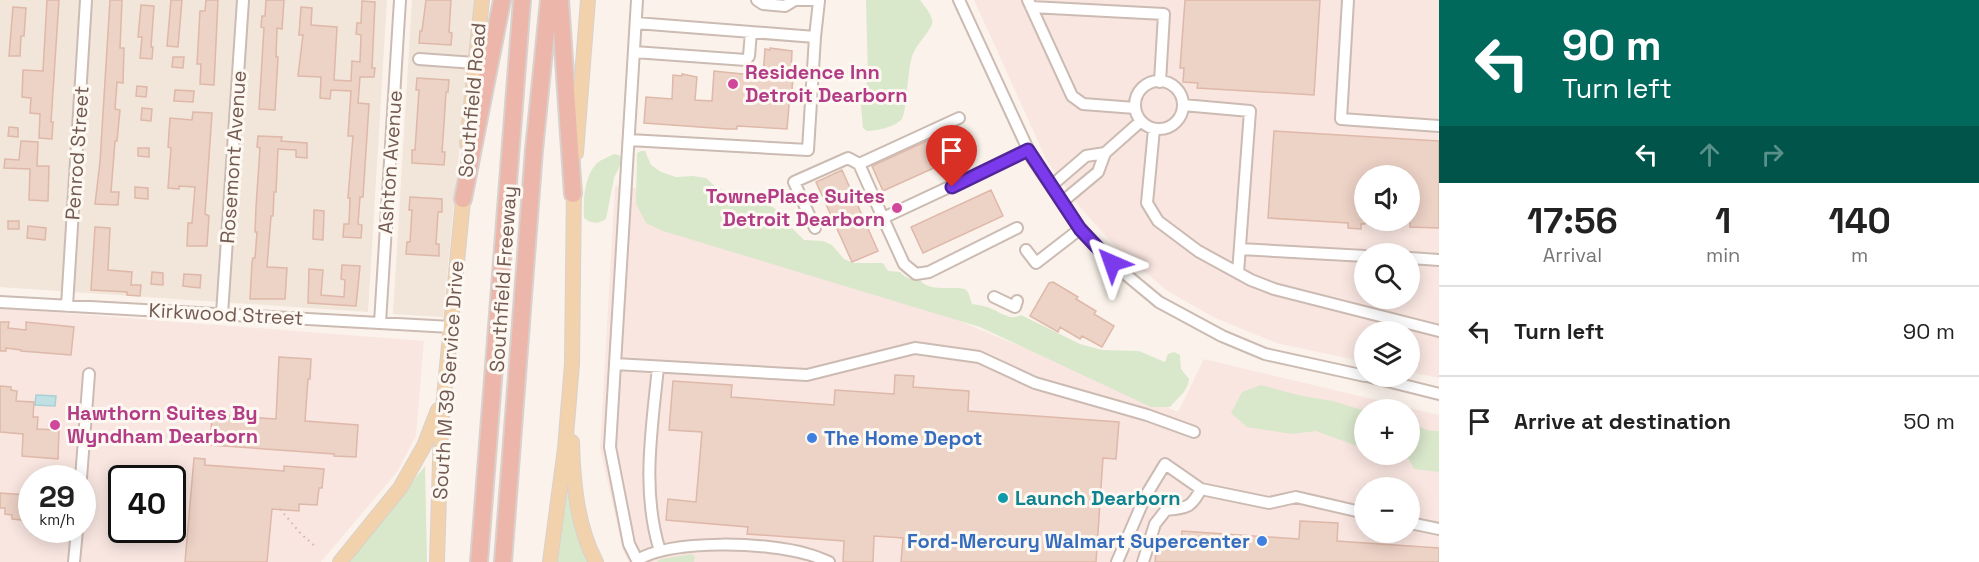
<!DOCTYPE html>
<meta charset="utf-8">
<style>
:root{--surface:#fff;--page:#f2f2f2;--text:#222;--muted:#767676;--line:#e0e0e0}
body{margin:0;font-family:"Space Grotesk",sans-serif;background:var(--page);color:var(--text);height:100vh;display:flex;flex-direction:column;font-size:22px;white-space:nowrap}
*{box-sizing:border-box;margin:0}
p{font-size:20px;color:var(--muted)}
.icon{flex:none;width:33px;height:33px;fill:none;stroke:currentColor;stroke-width:2;stroke-linecap:round;stroke-linejoin:round}
.map{position:relative;flex:1;overflow:hidden}
.panel{display:flex;flex-direction:column;background:var(--surface);width:540px}
.panel>*{flex:none}
.banner{background:#00695c;color:#fff;overflow:hidden}
.tools{position:absolute;left:1354px;top:165px;display:grid;gap:12px}
.tools a{display:grid;place-items:center;width:66px;height:66px;border-radius:50%;background:var(--surface);box-shadow:0 3px 15px #0003;font-size:30px}
.speed{position:absolute;left:18px;top:465px;display:flex;gap:12px;font-size:30px;font-weight:700;text-align:center}
.speed>*{display:grid;place-content:center;width:78px;height:78px;border-radius:50%;background:var(--surface);box-shadow:0 3px 15px #0003;line-height:1}
.speed small{font-size:15px;font-weight:400}
.speed .limit{border:3px solid #111;border-radius:9px;background:#fff;color:#111}
.pin{position:absolute;display:grid;place-items:center;width:51px;height:51px;color:#fff;margin:-62px -26px;border-radius:50% 50% 50% 0;rotate:-45deg;box-shadow:0 0 6px #0007}
.pin .icon{rotate:45deg}
.me{position:absolute;width:66px;margin:-33px;rotate:317deg;stroke-linejoin:round;filter:drop-shadow(0 0 4px #0008)}
.turn{display:flex;align-items:center;gap:21px;height:126px;padding:0 24px;font-size:27px}
.turn .icon{width:78px;height:78px;stroke-width:2.5}
.turn b{display:block;font-size:42px;line-height:51px}
.lanes{display:flex;align-items:center;height:57px;padding:0 24px;background:#0003;justify-content:center;gap:30px;direction:ltr}
.lanes .off{opacity:.35}
.eta{display:flex;justify-content:space-evenly;align-items:center;height:102px;text-align:center}
.eta b{font-size:36px;font-weight:800;line-height:42px}
ul{padding:0;list-style:none}
li{display:flex;align-items:center;gap:18px;height:90px;padding:0 24px;border-top:2px solid var(--line)}
li div{flex:1}
li b{display:block;font-size:22px}
li em{font-style:normal}
main{display:flex;flex:1;min-height:0}
.map>svg:first-child{display:block}
</style>
<main>
<div class="map">
<svg width="1439" height="562" viewBox="0 0 1439 562">
<rect width="100%" height="100%" fill="#fbf3eb"/>
<!-- residential -->
<path fill="#f2e5da" d="M0,0H387L368,312L0,287Z
M412,0H474L443,317L393,314Z"/>
<!-- commercial -->
<path fill="#f9e6e1" fill-rule="evenodd" d="M974,0H1439V378L1410,372V332H1365V362L1276,343L1213,317L1166,290L1114,245L1079,206L1047,161ZM1365,176H1410V220H1365ZM1365,254H1410V298H1365Z
M615,186L644,189L1178,412L1204,359L1439,415V562H629L623,551L600,448ZM1365,410H1410V454H1365ZM1365,488H1410V532H1365Z
M0,308L424,341L416,436L397,472L321,562H0ZM32,478H82V530H32ZM122,478H172V530H122Z"/>
<!-- green -->
<path fill="#d9e7cb" d="M866,0H920C924,6 934,16 932,24C929,34 914,45 911,60C908,72 906,114 902,119C895,127 877,131 867,131L863,128L861,106L868,78Z
M641,151H645L651,165L661,172L676,177L693,176L706,178L717,188L730,192L738,198H748L773,207L791,223L792,228L804,240L823,241L832,245L844,259L854,263H883L888,271L900,272C906,279 912,279 921,281C930,292 952,286 965,289L968,292L972,304C979,305 986,306 992,309C1002,313 1010,321 1021,315L1080,344L1102,350L1139,351L1165,362L1168,354L1174,352L1180,355L1181,369L1189,379C1188,392 1177,398 1170,407H1151L980,327L663,231L646,223L636,204L637,153Z
M614,154L619,155L623,159L614,178L606,219C598,224 591,224 584,218C583,201 584,176 597,163C602,159 609,157 614,154Z
M1261,385L1302,396L1333,401L1365,411V449L1316,431L1292,434L1247,427L1231,413L1242,392Z
M1410,423C1424,426 1422,432 1439,431V472L1414,469L1407,455L1410,454Z
M425,466L427,562H348Z
M570,487L593,562H558L567,488Z
M692,554L695,557L694,562H657L661,559Z"/>
<!-- water -->
<path fill="#c1e0e3" stroke="#a9d0d3" stroke-width="1.5" d="M36,395L56,396L55,406L35,405Z"/>
<!-- building -->
<path fill="#edd2c6" stroke="#deb8a8" stroke-width="1.5" d="M47,0H59L51,122H53L52,139L39,138L40,114L30,113L31,98L22,97L23,70L43,71Z
M110,0H122L120,48H124L123,83L117,82L115,109L120,110L117,141H115L111,192H119L118,205L95,204L100,162Z
M171,0H182L178,47L167,46Z
M206,0H218L214,85L200,84L201,64H197L200,11H205Z
M266,0H284L282,29L277,28L276,57H278L275,110L259,109L264,28L261,27L262,16H265Z
M426,0H451L449,32L452,33L451,45L419,43L420,31H422Z
M1185,0H1320L1314,95L1197,88L1198,83L1183,82L1184,68H1180Z
M362,1L375,2L372,68H375L374,77H360L358,103L369,104L363,197H360L358,224L362,225L361,238L343,237L344,224H349L350,198H348L353,136H348L351,91L331,90L330,99L320,98L321,77L298,76L303,35H299L301,7L312,8L311,25L337,27L334,80L351,81L352,61L360,62L361,35L356,34L357,23H361Z
M141,5L154,6L151,47H153L152,59L140,58L142,37H138Z
M13,7L26,8L24,36H21L20,56H9Z
M770,48L792,51L791,73L793,77L792,90L790,94L787,129L737,126V129H727L644,123L646,97L672,99L673,75L682,76V74L697,77L695,100L712,101L714,71L763,76L765,49L770,50Z
M173,57H184L183,68L172,67Z
M417,78L449,80L448,92H446L444,124L442,152H445L444,165L412,163V150H415L419,90H416Z
M137,86L147,87L146,97L136,96Z
M175,90L194,91L193,102L174,101Z
M142,108L152,109L151,121L141,120Z
M193,112L212,113L205,214L209,216L207,246H187L188,223H192L195,187L179,186V189L168,188L171,148L168,147L170,118L192,120Z
M9,127L18,128V137L8,136Z
M953,129L957,137L963,135L974,158L950,168L947,162L883,191L872,166Z
M1274,131L1439,141V228L1410,227V176H1365V224H1361V229L1348,228V223L1268,218Z
M258,136L282,137L281,141L307,143V158L296,157V150L278,149L276,192H274L273,216H271L267,267L287,268L285,299H250L252,262L253,258H255L257,232H255L256,207L260,148L257,147Z
M21,141L38,142L37,166H49L48,201L29,200L30,169L4,168L5,159L19,160Z
M138,148H149V157L138,156Z
M842,170L878,251L852,262L816,182Z
M135,187L148,188V199L135,198Z
M991,190L1003,216L923,253L911,227Z
M410,197L442,199V212H438L436,244H439V256L406,254L407,242H410L412,210H409Z
M314,210L324,211L323,240L313,239Z
M8,221H19V229H8Z
M28,226L46,228L45,240L27,238Z
M95,227L110,228L108,270L132,272L131,285H141L140,296L127,295V292L91,290Z
M342,265L360,266L356,306L308,303L309,269L323,270L321,295L344,297L345,280L341,279Z
M152,272L163,273V285L151,284Z
M184,274L201,275L200,288L183,286Z
M1053,282L1078,297L1076,299L1096,311L1094,314L1114,326L1102,347L1082,336L1080,339L1060,327L1058,332L1030,316L1049,283Z
M0,322H9L8,328L26,330V322L74,327L71,355L21,351V350L6,348V351H0Z
M279,357L311,359L310,379H308L305,421L358,425L356,457L334,456V454L210,445L212,415L276,419Z
M895,375L914,376L913,387L969,391L968,411L1119,422L1116,459L1103,458L1096,562H901L903,538L874,536L873,562H843L844,541L747,534L748,527L666,520L668,499L696,502L702,432L669,430L673,381L732,385L731,397L834,405L835,390L894,394Z
M0,386L11,387V390L17,391L16,401L34,402L33,417H38L37,429L59,430L58,459L22,456L23,434L0,432Z
M194,458L205,459V465L284,471V466L324,469L322,488H319L317,505L299,504V511L272,509L267,562H185Z
M0,493L26,495L25,499L29,500L28,506H32V521L12,519V515L5,514V508H0Z
M1300,521L1338,523L1337,541L1439,548V562H1155L1157,542L1181,543L1182,531L1299,539Z"/>
<g fill="none" stroke-linecap="round" stroke-linejoin="round">
<defs>
<path id="minor" d="M637,0L610,447L629,544L638,562
M757,0L763,4L785,6L795,0H819
M959,0L1032,158L1080,229L1112,263L1159,302L1222,336L1265,354L1365,376
M1028,0L1072,96L1083,104L1135,108
M1348,0L1341,119L1439,126
M1031,7L1164,14L1160,82
M815,37L819,1
M634,52L746,60L749,56L751,32
M419,59L475,63
M1135 105a24 24 0 1 1 48 0a24 24 0 1 1-48 0Z
M1183,105L1250,111L1238,273
M1154,129L1147,203L1158,221L1198,251L1251,280L1274,289L1439,331
M629,140L808,150L815,37L636,23
M1105,153L1141,121
M1051,186L1086,156L1105,153L1098,172L1062,202
M883,218L859,164L959,118
M815,228L794,182L848,158L859,164
M1017,228L929,272L916,274L904,264L883,218L1028,150
M1240,249L1365,256
M1026,250L1036,263L1080,229
M1410,258L1439,260
M994,297L1015,307L1017,301
M0,302L451,327
M67,306L86,0
M222,314L243,0
M380,323L400,0
M615,364L807,375L915,348L979,357L1035,383L1147,415L1194,432
M658,367C652,428 641,491 660,551
M1367,376L1439,394
M81,478L89,374
M1410,523L1439,529
M637,560C673,539 767,542 807,554C815,556 822,559 829,562
M74,562L77,530
M1117,562L1145,497L1165,464L1201,489L1269,503L1296,497L1365,513
M1143,562L1155,524L1166,510C1187,508 1191,508 1201,489"/>
<path id="major" d="M467,144L482,0
M576,153L588,0
M572,442C573,481 577,527 596,562
M340,562L400,488L424,446L438,410
M437,562L441,428L464,190
M550,562L565,448L572,364L574,185"/>
<path id="highway" d="M560,0L573,194
M463,199L502,0
M479,562L522,0
M503,562L534,150L549,0"/>
</defs>
<!-- minor casing -->
<use href="#minor" stroke="#ccbbb2" stroke-width="14"/>
<!-- major casing -->
<use href="#major" stroke="#d8d1ce" stroke-width="16"/>
<!-- highway casing -->
<use href="#highway" stroke="#d8d1ce" stroke-width="20"/>
<!-- path -->
<path stroke="#d2b5a9" stroke-width="2" stroke-dasharray="1.5 4.5" stroke-linecap="butt" d="M280,509L301,534L315,546"/>
<!-- minor -->
<use href="#minor" stroke="#fff" stroke-width="10"/>
<!-- major -->
<use href="#major" stroke="#f1d2ac" stroke-width="14"/>
<!-- highway -->
<use href="#highway" stroke="#edb6aa" stroke-width="16"/>
</g>
<g fill="none" stroke-linecap="round" stroke-linejoin="round">
<defs>
<path id="route" d="M952,187L1028,150L1080,229L1112,263"/>
</defs>
<!-- route casing -->
<use href="#route" stroke="#51269a" stroke-width="15"/>
<!-- route -->
<use href="#route" stroke="#7c3aed" stroke-width="10"/>
</g>
<!-- markers -->
<g fill="#d1479c" stroke="#fdf8f2" stroke-width="2">
<circle cx="733" cy="84" r="6"/>
<circle cx="897" cy="208" r="6"/>
<circle cx="55" cy="425" r="6"/>
</g>
<g fill="#3f7fe0" stroke="#fdf8f2" stroke-width="2">
<circle cx="812" cy="438" r="6"/>
<circle cx="1262" cy="541" r="6"/>
</g>
<circle fill="#0f9aa8" stroke="#fdf8f2" stroke-width="2" cx="1003" cy="498" r="6"/>
<g text-anchor="middle" dominant-baseline="central" stroke-width="6" stroke-linejoin="round" paint-order="stroke">
<!-- hotel labels -->
<g font-size="20" font-weight="bold" fill="#b23c85" stroke="#fdf8f2" text-anchor="start">
<text x="745" y="72">Residence Inn<tspan x="745" dy="23">Detroit Dearborn</tspan></text>
<text x="885" y="196" text-anchor="end">TownePlace Suites<tspan x="885" dy="23">Detroit Dearborn</tspan></text>
<text x="67" y="413">Hawthorn Suites By<tspan x="67" dy="23">Wyndham Dearborn</tspan></text>
</g>
<!-- street labels -->
<g font-size="20" fill="#735a51" stroke="#fdf8f2">
<text transform="translate(472 100) rotate(-85)">Southfield Road</text>
<text transform="translate(77 153) rotate(-86)">Penrod Street</text>
<text transform="translate(233 157) rotate(-86)">Rosemont Avenue</text>
<text transform="translate(390 162) rotate(-86)">Ashton Avenue</text>
<text transform="translate(503 279) rotate(-86)">Southfield Freeway</text>
<text transform="translate(226 314) rotate(3)">Kirkwood Street</text>
<text transform="translate(448 380) rotate(-86)">South M 39 Service Drive</text>
</g>
<!-- shop labels -->
<g font-size="20" font-weight="bold" fill="#366cbe" stroke="#fdf8f2" text-anchor="start">
<text x="824" y="438">The Home Depot</text>
<text x="1250" y="541" text-anchor="end">Ford-Mercury Walmart Supercenter</text>
</g>
<!-- culture labels -->
<g font-size="20" font-weight="bold" fill="#0d838f" stroke="#fdf8f2" text-anchor="start">
<text x="1015" y="498">Launch Dearborn</text>
</g>
</g>
</svg>
<div class="tools">
<a><svg class="icon" aria-label="sound" viewBox="0 0 24 24"><path d="M4 9h4l5-4v14l-5-4H4zM17 9q2 3 0 6"/></svg></a>
<a><svg class="icon" aria-label="search" viewBox="0 0 24 24"><circle cx="10" cy="10" r="6"/><path d="M15 15l6 6"/></svg></a>
<a><svg class="icon" aria-label="layers" viewBox="0 0 24 24"><path d="M12 4l9 5-9 5-9-5zM3 14l9 5 9-5"/></svg></a>
<a>+</a>
<a>−</a>
</div>
<div class="speed"><div>29<small>km/h</small></div><div class="limit">40</div></div>
<div class="pin" style="left:952px;top:187px;background:#d93025"><svg class="icon" aria-label="arrive" viewBox="0 0 24 24"><path d="M6 21V4h12l-3 4 3 4H6"/></svg></div>
<svg class="me" style="left:1112px;top:263px" viewBox="-20 -20 40 40"><path d="M0-17L14 15 0 8-14 15z" fill="#7c3aed" stroke="#fff" stroke-width="4"/></svg>
</div>
<section class="panel">
<div class="banner">
<div class="turn"><svg class="icon" aria-label="left" viewBox="0 0 24 24"><path d="M17 20v-9H6M10 6l-5 5 5 5"/></svg><div><b>90 m</b>Turn left</div></div>
<div class="lanes"><svg class="icon" aria-label="left" viewBox="0 0 24 24"><path d="M17 20v-9H6M10 6l-5 5 5 5"/></svg><svg class="icon off" aria-label="ahead" viewBox="0 0 24 24"><path d="M12 20V5M6 11l6-6 6 6"/></svg><svg class="icon off" aria-label="right" viewBox="0 0 24 24"><path d="M7 20v-9h11M14 6l5 5-5 5"/></svg></div>
</div>
<div class="eta">
<div><b>17:56</b><p>Arrival</p></div>
<div><b>1</b><p>min</p></div>
<div><b>140</b><p>m</p></div>
</div>
<ul>
<li><svg class="icon" aria-label="left" viewBox="0 0 24 24"><path d="M17 20v-9H6M10 6l-5 5 5 5"/></svg><div><b>Turn left</b></div><em>90 m</em></li>
<li><svg class="icon" aria-label="arrive" viewBox="0 0 24 24"><path d="M6 21V4h12l-3 4 3 4H6"/></svg><div><b>Arrive at destination</b></div><em>50 m</em></li>
</ul>
</section>
</main>
